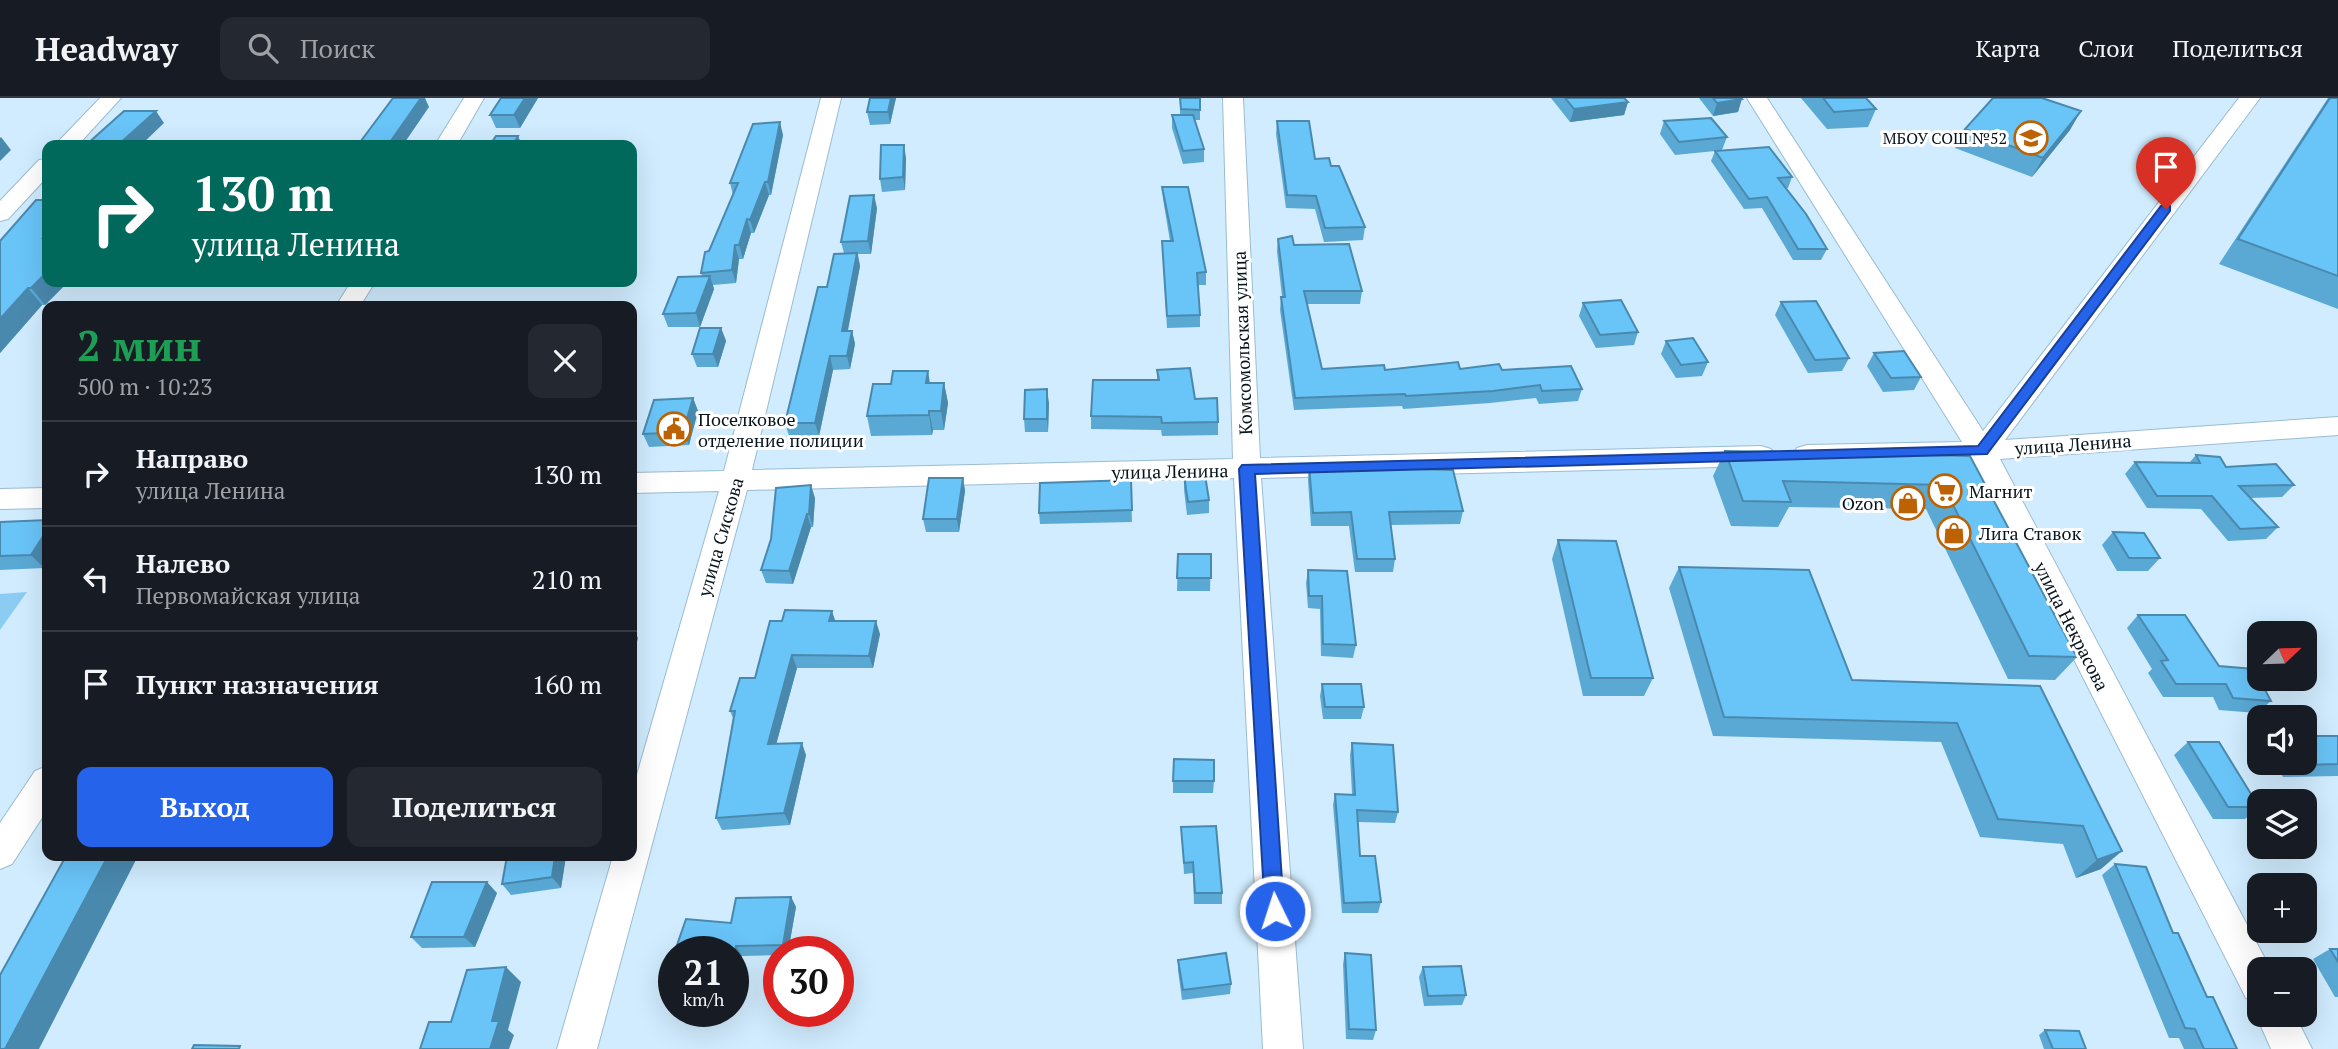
<!DOCTYPE html>
<html lang="ru">
<meta charset="utf-8">
<style>
:root{--surface:#171b24;--page:#242831;--text:#f1f3f6;--muted:#9ea1a6;--line:#363941;--accent:#2563eb}
body{margin:0;font-family:"PT Serif",serif;background:var(--page);color:var(--text);height:100vh;display:flex;flex-direction:column;font-size:26px;white-space:nowrap}
*{box-sizing:border-box;margin:0}
p{font-size:23px;color:var(--muted)}
.icon{flex:none;width:38px;height:38px;fill:none;stroke:currentColor;stroke-width:2;stroke-linecap:round;stroke-linejoin:round}
.map{position:relative;flex:1;overflow:hidden}
.drawer{position:absolute;left:42px;top:203px;width:595px;height:560px;display:flex;flex-direction:column;background:var(--surface);border-radius:14px;box-shadow:0 7px 28px #0002}
.drawer>*{flex:none}
.banner{position:absolute;left:42px;top:42px;width:595px;height:147px;border-radius:14px;box-shadow:0 7px 28px #0002;background:#00695c;color:#fff;overflow:hidden}
.needle{width:46px;rotate:67deg}
.fabs{position:absolute;left:2247px;top:523px;display:grid;gap:14px}
.fabs a{display:grid;place-items:center;width:70px;height:70px;border-radius:14px;background:var(--surface);box-shadow:0 7px 28px #0002;font-size:35px}
.speed{position:absolute;left:658px;top:838px;display:flex;gap:14px;font-size:35px;font-weight:700;text-align:center}
.speed>*{display:grid;place-content:center;width:91px;height:91px;border-radius:50%;background:var(--surface);box-shadow:0 7px 28px #0002;line-height:1}
.speed small{font-size:18px;font-weight:400}
.speed .limit{border:10px solid #d22;background:#fff;color:#111}
.pin{position:absolute;display:grid;place-items:center;width:60px;height:60px;color:#fff;margin:-72px -30px;border-radius:50% 50% 50% 0;rotate:-45deg;box-shadow:0 0 7px #0007}
.pin .icon{rotate:45deg}
.me{position:absolute;width:77px;margin:-38px;rotate:356deg;stroke-linejoin:round;filter:drop-shadow(0 0 5px #0008)}
.turn{display:flex;align-items:center;gap:24px;height:147px;padding:0 35px;font-size:32px}
.turn .icon{width:91px;height:91px;stroke-width:2.5}
.turn b{display:block;font-size:49px;line-height:60px}
.round{display:grid;place-items:center;flex:none;width:74px;height:74px;border-radius:14px;background:var(--page)}
.summary{display:flex;align-items:center;justify-content:space-between;height:119px;padding:0 35px}
h1{font-size:42px;font-weight:800;line-height:52px;color:#1e9e55}
.primary-button{display:flex;gap:14px;margin-top:auto;padding:14px 35px}
.primary-button a{flex:1;height:80px;border-radius:14px;background:var(--accent);color:#fff;font-size:28px;font-weight:800;line-height:80px;text-align:center}
.primary-button a+a{background:var(--page);color:var(--text)}
ul{padding:0;list-style:none}
li{display:flex;align-items:center;gap:21px;height:105px;padding:0 35px;border-top:2px solid var(--line)}
li div{flex:1}
li b{display:block;font-size:26px}
li em{font-style:normal}
header{display:flex;align-items:center;gap:42px;box-sizing:border-box;height:98px;padding:0 35px;background:var(--surface);border-bottom:2px solid var(--line)}
header strong{font-size:33px}
nav{display:flex;gap:38px;margin-inline-start:auto;font-size:24px}
.search{width:490px;height:63px;background:var(--page);display:flex;align-items:center;gap:18px;box-sizing:border-box;padding:0 24px;border-radius:14px;color:var(--muted);font-size:26px}
.map>svg:first-child{display:block}
</style>
<header>
<strong>Headway</strong>
<div class="search"><svg class="icon" aria-label="search" viewBox="0 0 24 24"><circle cx="10" cy="10" r="6"/><path d="M15 15l6 6"/></svg>Поиск</div>
<nav><a>Карта</a><a>Слои</a><a>Поделиться</a></nav>
</header>
<div class="map">
<svg width="2338" height="951" viewBox="0 0 2338 951">
<rect width="100%" height="100%" fill="#d0ecfe"/>
<!-- green -->
<path fill="#8dccf2" d="M27,494L0,532V496Z"/>
<g fill="none" stroke-linecap="round" stroke-linejoin="round">
<defs>
<path id="minor" d="M100,0H121L78,47H55Z
M464,0H484L457,47H435Z
M821,0H841L752,372L1233,361L1223,0H1243L1260,360L1761,348L1771,351L1775,358L1771,365L1761,368L1261,380L1303,951H1263L1234,380L747,392L597,951H557L613,758H632V694L719,393L632,395V375L724,373Z
M1747,0H1767L1983,333L2239,0H2260L2005,342L2338,319V337L2000,361L2271,872H2259V905L2246,900L1973,363L1807,367L1797,364L1793,357L1797,350L1807,347L1962,344Z
M47,61V79L8,121L0,123V103L39,62Z
M351,184H375L360,208H336Z
M47,390V410L0,411V391Z
M47,668V712L12,766L0,771V725L35,673Z
M2259,909V917H2295L2312,951H2271L2256,917Z"/>
</defs>
<!-- minor casing -->
<use href="#minor" stroke="#9abcd2" stroke-width="2"/>
<!-- minor -->
<use href="#minor" fill="#fff" fill-rule="evenodd"/>
</g>
<!-- wall -->
<path fill="#5aa9d5" d="M501,0H538L520,30H496L490,17Z
M896,0L890,26L870,27L867,14Z
M1180,0H1200V22H1195L1204,51V64L1183,66L1172,30V17H1180Z
M1551,0H1624L1628,4L1624,17L1570,24Z
M1699,0H1741L1738,14L1713,18Z
M1801,0H1866L1876,11L1868,29L1827,31Z
M2328,0H2338V211L2219,166Z
M1277,23L1315,61L1331,68L1365,129L1363,142L1324,144L1315,111L1286,110L1276,36Z
M1664,23L1727,39L1722,52L1792,79L1788,90H1786L1827,151L1821,162H1793L1762,110L1744,111L1711,63L1715,53L1675,57L1660,36Z
M1965,31L2070,32L2032,79L1955,50Z
M783,37L771,97H769L754,135H751L743,161H739L736,185L713,187L714,191L700,229H668L663,216L702,178L701,175L733,97L730,85Z
M906,60L905,92L882,94L880,81Z
M1162,89L1206,174V187H1198L1200,217V229L1167,230L1162,143H1170L1163,101Z
M877,110L871,156H858L860,168L848,233H852L855,246L850,271L833,272L819,338H789L785,325L844,155L841,144Z
M1278,141L1294,147L1362,193L1360,206H1307L1322,271H1460L1502,272L1582,291L1578,303L1539,306L1536,300L1490,305L1403,311L1402,308L1294,312L1280,212L1281,199H1282L1277,153Z
M0,143L47,184H68L45,207H42L0,255Z
M1781,204L1849,260L1842,273L1808,275L1775,217Z
M1583,205L1638,234L1634,247L1596,250L1579,218Z
M721,230L726,243L718,269H697L692,256Z
M1666,243L1708,264L1702,278L1676,280L1661,256Z
M1874,255L1921,279L1914,292L1883,294L1867,268Z
M1157,272L1195,301L1218,324V337L1162,338L1161,332L1091,331V318L1157,282Z
M930,285H944L948,305L944,332H933L932,337L871,338L867,318Z
M693,300L698,313L689,347L649,349L643,336Z
M1049,305L1048,334H1025L1024,321Z
M1725,353L1970,358L2077,559L2055,582L2008,581L1926,411L1789,409L1778,429L1731,428L1713,378Z
M2196,357L2226,369L2294,387L2282,399L2250,400L2278,429L2266,441L2228,443L2201,411L2147,410L2125,376L2135,364H2190Z
M1309,368L1463,413L1460,426L1391,427L1395,461L1393,474H1355L1349,428H1311L1308,382Z
M1184,378L1209,402V415L1187,417L1184,392Z
M963,380L965,393L959,434H926L923,421Z
M1131,382L1132,424L1040,426L1039,415Z
M815,400L813,429H811L793,486L766,485L761,472L771,441Z
M47,422V465L44,470L0,472V424Z
M2113,434L2160,460L2148,473H2117L2102,447Z
M1558,442L1653,580L1644,598H1583L1552,461Z
M1178,456H1211L1210,493H1177Z
M1679,469L1852,582L2040,588L2101,771L2076,780L2063,746L1980,739L1941,644L1713,638L1669,490Z
M1308,472L1356,547L1353,560L1321,558L1320,511L1308,510L1306,485Z
M2138,517L2219,568L2271,603L2257,615L2219,612L2213,599H2163L2148,575L2152,571L2127,530Z
M835,523L880,536L873,570H797L776,646L806,657L790,727L722,732L716,720L733,620L730,613L755,580Z
M1322,586L1364,609L1361,621H1323L1320,598Z
M2338,638V678L2283,679L2274,665H2305Z
M2188,644L2259,708V710L2245,721H2213L2174,657Z
M1352,645L1398,714L1395,725L1358,724L1360,758L1381,804L1378,815H1342L1333,707L1335,696H1352L1350,657Z
M1173,683H1214L1213,695H1173Z
M1181,729L1222,795V806H1194L1193,775L1184,776Z
M566,758L561,790L511,797L502,786Z
M2115,766L2173,835L2207,899L2237,951H2184L2179,940H2169L2102,777Z
M497,795L475,849L422,850L411,839Z
M791,799L796,809L788,854H779V857L742,858L733,854H679L676,850Z
M2330,851H2338V899H2335L2313,861Z
M1345,855L1376,932L1373,942L1346,941L1343,866Z
M1178,862L1231,886L1230,896L1182,902L1178,872Z
M1423,869L1466,897L1462,907L1424,908L1419,879Z
M674,914H728L726,921L679,920Z
M2045,932L2086,951H2044L2039,937Z"/>
<!-- shaded-wall -->
<path fill="#4a89ae" d="M421,0H425L429,9L403,47H388Z
M525,0H538L520,30L514,17Z
M891,0H896L890,26L888,14Z
M1742,1L1738,14L1713,18L1717,5Z
M1628,4L1624,17L1570,24L1574,11Z
M156,13L164,25L141,47H118Z
M2081,13L2070,32L2032,79L2043,60Z
M780,24L783,37L771,97L768,84Z
M518,38L522,47H513Z
M1,39L11,52L0,63V40Z
M904,47L906,60L905,92L903,79Z
M765,84L769,97L754,135L750,122Z
M874,97L877,110L871,156L868,143Z
M747,121L751,135L743,161L739,147Z
M735,147L739,161L736,185L732,172Z
M857,155L860,168L845,246L842,233Z
M47,174V184H68L45,207L31,190Z
M710,178L714,191L700,229L696,215Z
M28,190L42,207L0,255V221Z
M721,230L726,243L718,269L713,256Z
M852,233L855,246L850,271L847,258Z
M830,258L833,272L819,338L815,325Z
M928,273L931,292L926,285Z
M944,285L948,305L944,332L941,313Z
M1047,291L1049,305L1048,334L1047,321Z
M693,300L698,313L689,347L683,334Z
M929,313L933,332L932,337L929,317Z
M963,380L965,393L959,434L957,421Z
M811,387L815,400L813,429L809,416Z
M807,416L811,429L793,486L789,473Z
M47,432V465L44,470L31,457Z
M832,513L836,525L829,523Z
M876,523L880,536L873,570L869,558Z
M632,528L638,540L632,564Z
M792,557L797,570L773,658L768,646Z
M802,645L806,657L790,727L784,715Z
M2122,753L2101,771L2076,780L2097,762Z
M108,758H138L39,951H5Z
M555,758H566L561,790L552,779Z
M487,784L497,795L475,849L464,839Z
M791,799L796,809L788,854H787L783,847Z
M736,848L742,858L733,892V858Z
M506,869L521,884L508,932L514,937L509,951H490L492,923Z
M721,914H728L726,921Z"/>
<!-- building -->
<path fill="#69c4f8" stroke="#4a89ae" stroke-width="2" d="M393,0H421L388,47H358Z
M501,0H525L514,17H490Z
M870,0H891L888,14H867Z
M1180,0H1200V12L1181,11Z
M1565,0H1624L1628,4L1574,11Z
M1713,0H1741L1742,1L1717,5Z
M1823,0H1866L1876,11L1834,14Z
M1993,0H2042L2081,13L2043,60L1965,31Z
M2330,0H2338V178L2238,141Z
M124,13H156L118,47H86Z
M1172,17H1193L1204,51L1183,53Z
M1711,20L1727,39L1679,44L1664,23Z
M1277,23H1309L1315,61L1329,60L1331,68H1339L1365,129L1325,130L1316,98L1287,97Z
M780,24L768,84H765L750,122L747,121L739,147H735L732,172L701,175L705,154L709,153L738,85H730L753,26Z
M496,38H518L513,47H490Z
M881,47H904L903,79L880,81Z
M1769,49L1792,79L1778,80L1806,116L1827,151H1798L1767,99L1749,101L1715,53Z
M1162,89H1188L1206,174L1197,175L1200,217L1167,218L1162,143H1173Z
M874,97L868,143L841,144L850,98Z
M36,102H47V135L43,140H47V174L31,190H28L0,221V143Z
M1292,138L1294,147L1349,146L1362,193H1304L1322,271L1384,267L1385,272L1458,264L1460,271L1499,266L1502,272L1571,268L1582,291L1542,293L1540,287L1493,293L1406,298L1405,296L1295,300L1281,199H1285L1278,141Z
M857,155L842,233H852L847,258H830L815,325H785L818,189H827L834,156Z
M710,178L696,215L663,216L678,179Z
M1621,202L1638,234L1600,237L1583,205Z
M1816,203L1849,260L1815,262L1781,204Z
M700,230H721L713,256H692Z
M1693,240L1708,264L1681,267L1666,243Z
M1904,253L1921,279L1891,280L1874,255Z
M1190,270L1195,301L1217,300L1218,324L1162,325L1161,319L1091,318L1093,282H1159L1157,272Z
M893,273H928L926,285H944L941,313H929V317L867,318L873,286H891Z
M1047,291V321H1024L1025,292Z
M693,300L683,334L643,336L654,302Z
M1725,353L1970,358L2077,559L2029,558L1943,387L1783,383L1791,404L1743,403Z
M2196,357L2220,359L2226,369L2276,366L2294,387L2239,388L2278,429L2240,431L2212,398H2157L2135,364L2200,365Z
M1309,368L1453,372L1463,413L1389,414L1395,461H1357L1351,414L1313,415Z
M1205,377L1209,402L1188,404L1184,378Z
M929,380H963L957,421H923Z
M1131,382L1132,412L1039,415L1040,385Z
M811,387L809,416H807L789,473L761,472L771,441L776,390Z
M47,422V432L31,457L0,458V424Z
M2113,434L2144,435L2160,460H2129Z
M1558,442L1616,443L1653,580H1591Z
M1178,456H1211V480H1177Z
M1679,469L1809,472L1852,582L2040,588L2122,753L2097,762L2083,728L1998,721L1957,625L1724,619Z
M1308,472L1347,473L1356,547L1323,546L1322,498H1309Z
M785,512L832,513L829,523H876L869,558L792,557L768,646L802,645L784,715L716,720L735,613H730L740,580H755L770,523H782Z
M2138,517H2185L2219,568L2254,571L2271,603L2233,600L2226,586H2176L2161,563L2168,562Z
M1322,586H1361L1364,609H1325Z
M2305,638H2338V666L2298,667L2297,665H2305Z
M2188,644H2219L2259,709H2228Z
M1352,645L1393,647L1398,714L1357,712L1360,758H1375L1381,804L1344,805L1335,696L1355,697Z
M1174,661L1214,662V683H1173Z
M1216,728L1222,795H1195L1193,764L1184,765L1181,729Z
M66,758H108L5,951H0V877Z
M507,758H555L552,779L502,786Z
M2115,766L2146,769L2173,835H2178L2207,899H2213L2237,951H2204L2195,931L2185,930Z
M432,784H487L464,839H411Z
M791,799L783,847L736,848L733,858V854H688L689,851L676,850L686,821L731,825L736,800Z
M2330,851H2338V864Z
M1226,855L1231,886L1183,892L1178,862Z
M1345,855L1371,857L1376,932L1349,931Z
M1461,868L1466,897L1428,898L1423,869Z
M506,869L492,923H499L490,951H420L429,924H451L467,872Z
M2045,932L2079,933L2086,951H2053Z
M194,947L240,948L239,951H192Z"/>
<!-- route -->
<path fill="#2563eb" stroke="#184099" stroke-width="2" d="M2166,107L2170,108V113L1987,356L1255,376L1284,813L1281,819L1275,822L1268,819L1265,813L1239,371L1242,367L1978,348L2161,108Z"/>
<!-- icons -->
<defs>
<symbol id="school-ring" viewBox="-11 -11 22 22"><circle r="9.5" fill="#fff" stroke="#bc6202" stroke-width="1.5"/><path d="M0-5L7-2L0 1L-7-2ZM-4 1L0 2.5L4 1V4Q0 6-4 4Z" fill="#bc6202"/></symbol>
<symbol id="civic-ring" viewBox="-11 -11 22 22"><circle r="9.5" fill="#fff" stroke="#bc6202" stroke-width="1.5"/><path d="M-.6-6.5H3V-4.5H.6V-3L4-1V1h2V6H-6V1h2V-1L-.6-3ZM-1.2 2.5V6h2.4V2.5Z" fill="#bc6202"/></symbol>
<symbol id="supermarket-ring" viewBox="-11 -11 22 22"><circle r="9.5" fill="#fff" stroke="#bc6202" stroke-width="1.5"/><path d="M-6-5.5h2.5l.6 2H6L4.5 2H-2.5L-4.4-4H-6ZM-1.5 3.2a1.3 1.3 0 1 0 .1 0ZM3 3.2a1.3 1.3 0 1 0 .1 0Z" fill="#bc6202"/></symbol>
<symbol id="shop-ring" viewBox="-11 -11 22 22"><circle r="9.5" fill="#fff" stroke="#bc6202" stroke-width="1.5"/><path d="M-5-2.5h2.3a2.7 3.5 0 0 1 5.4 0H5L5.5 6h-11ZM-1.5-2.5h3a1.5 2.3 0 0 0-3 0Z" fill="#bc6202"/></symbol>
</defs>
<g fill-rule="evenodd">
<use href="#school-ring" x="2012" y="21" width="38" height="38"/>
<use href="#civic-ring" x="655" y="312" width="38" height="38"/>
<use href="#supermarket-ring" x="1926" y="374" width="38" height="38"/>
<use href="#shop-ring" x="1889" y="386" width="38" height="38"/>
<use href="#shop-ring" x="1935" y="416" width="38" height="38"/>
</g>
<g text-anchor="middle" dominant-baseline="central" stroke-width="6" stroke-linejoin="round" paint-order="stroke">
<!-- far-poi labels -->
<g font-size="16" fill="#07141c" stroke="#fff" text-anchor="end">
<text x="2007" y="40">МБОУ СОШ №52</text>
</g>
<!-- street labels -->
<g font-size="18" fill="#07141c" stroke="#fff">
<text transform="translate(1242 245) rotate(-92)">Комсомольская улица</text>
<text transform="translate(2073 346) rotate(-4)">улица Ленина</text>
<text transform="translate(1170 373) rotate(-1)">улица Ленина</text>
<text transform="translate(720 439) rotate(-74)">улица Сискова</text>
<text transform="translate(2072 528) rotate(63)">улица Некрасова</text>
</g>
<!-- poi labels -->
<g font-size="18" fill="#07141c" stroke="#fff" text-anchor="start">
<text x="698" y="321">Поселковое<tspan x="698" dy="21">отделение полиции</tspan></text>
<text x="1969" y="393">Магнит</text>
<text x="1884" y="405" text-anchor="end">Ozon</text>
<text x="1979" y="435">Лига Ставок</text>
</g>
</g>
</svg>
<div class="fabs">
<a><svg class="needle" viewBox="-14 -14 28 28"><path d="M0-13l5 13h-10z" fill="#e53935"/><path d="M0 13l5-13h-10z" fill="#9ea1a6"/></svg></a>
<a><svg class="icon" aria-label="sound" viewBox="0 0 24 24"><path d="M4 9h4l5-4v14l-5-4H4zM17 9q2 3 0 6"/></svg></a>
<a><svg class="icon" aria-label="layers" viewBox="0 0 24 24"><path d="M12 4l9 5-9 5-9-5zM3 14l9 5 9-5"/></svg></a>
<a>+</a>
<a>−</a>
</div>
<div class="speed"><div>21<small>km/h</small></div><div class="limit">30</div></div>
<div class="pin" style="left:2166px;top:111px;background:#d93025"><svg class="icon" aria-label="arrive" viewBox="0 0 24 24"><path d="M6 21V4h12l-3 4 3 4H6"/></svg></div>
<svg class="me" style="left:1275px;top:813px" viewBox="-20 -20 40 40"><circle r="17" fill="#2563eb" stroke="#fff" stroke-width="3"/><path d="M0-11L8 9 0 5-8 9z" fill="#fff"/></svg>
<div class="banner">
<div class="turn"><svg class="icon" aria-label="right" viewBox="0 0 24 24"><path d="M7 20v-9h11M14 6l5 5-5 5"/></svg><div><b>130 m</b>улица Ленина</div></div>
</div>
<section class="drawer">
<div class="summary"><div><h1>2 мин</h1><p>500 m · 10:23</p></div><a class="round"><svg class="icon" aria-label="close" viewBox="0 0 24 24"><path d="M6 6l12 12M18 6L6 18"/></svg></a></div>
<ul>
<li><svg class="icon" aria-label="right" viewBox="0 0 24 24"><path d="M7 20v-9h11M14 6l5 5-5 5"/></svg><div><b>Направо</b><p>улица Ленина</p></div><em>130 m</em></li>
<li><svg class="icon" aria-label="left" viewBox="0 0 24 24"><path d="M17 20v-9H6M10 6l-5 5 5 5"/></svg><div><b>Налево</b><p>Первомайская улица</p></div><em>210 m</em></li>
<li><svg class="icon" aria-label="arrive" viewBox="0 0 24 24"><path d="M6 21V4h12l-3 4 3 4H6"/></svg><div><b>Пункт назначения</b></div><em>160 m</em></li>
</ul>
<div class="primary-button"><a>Выход</a><a>Поделиться</a></div>
</section>
</div>
